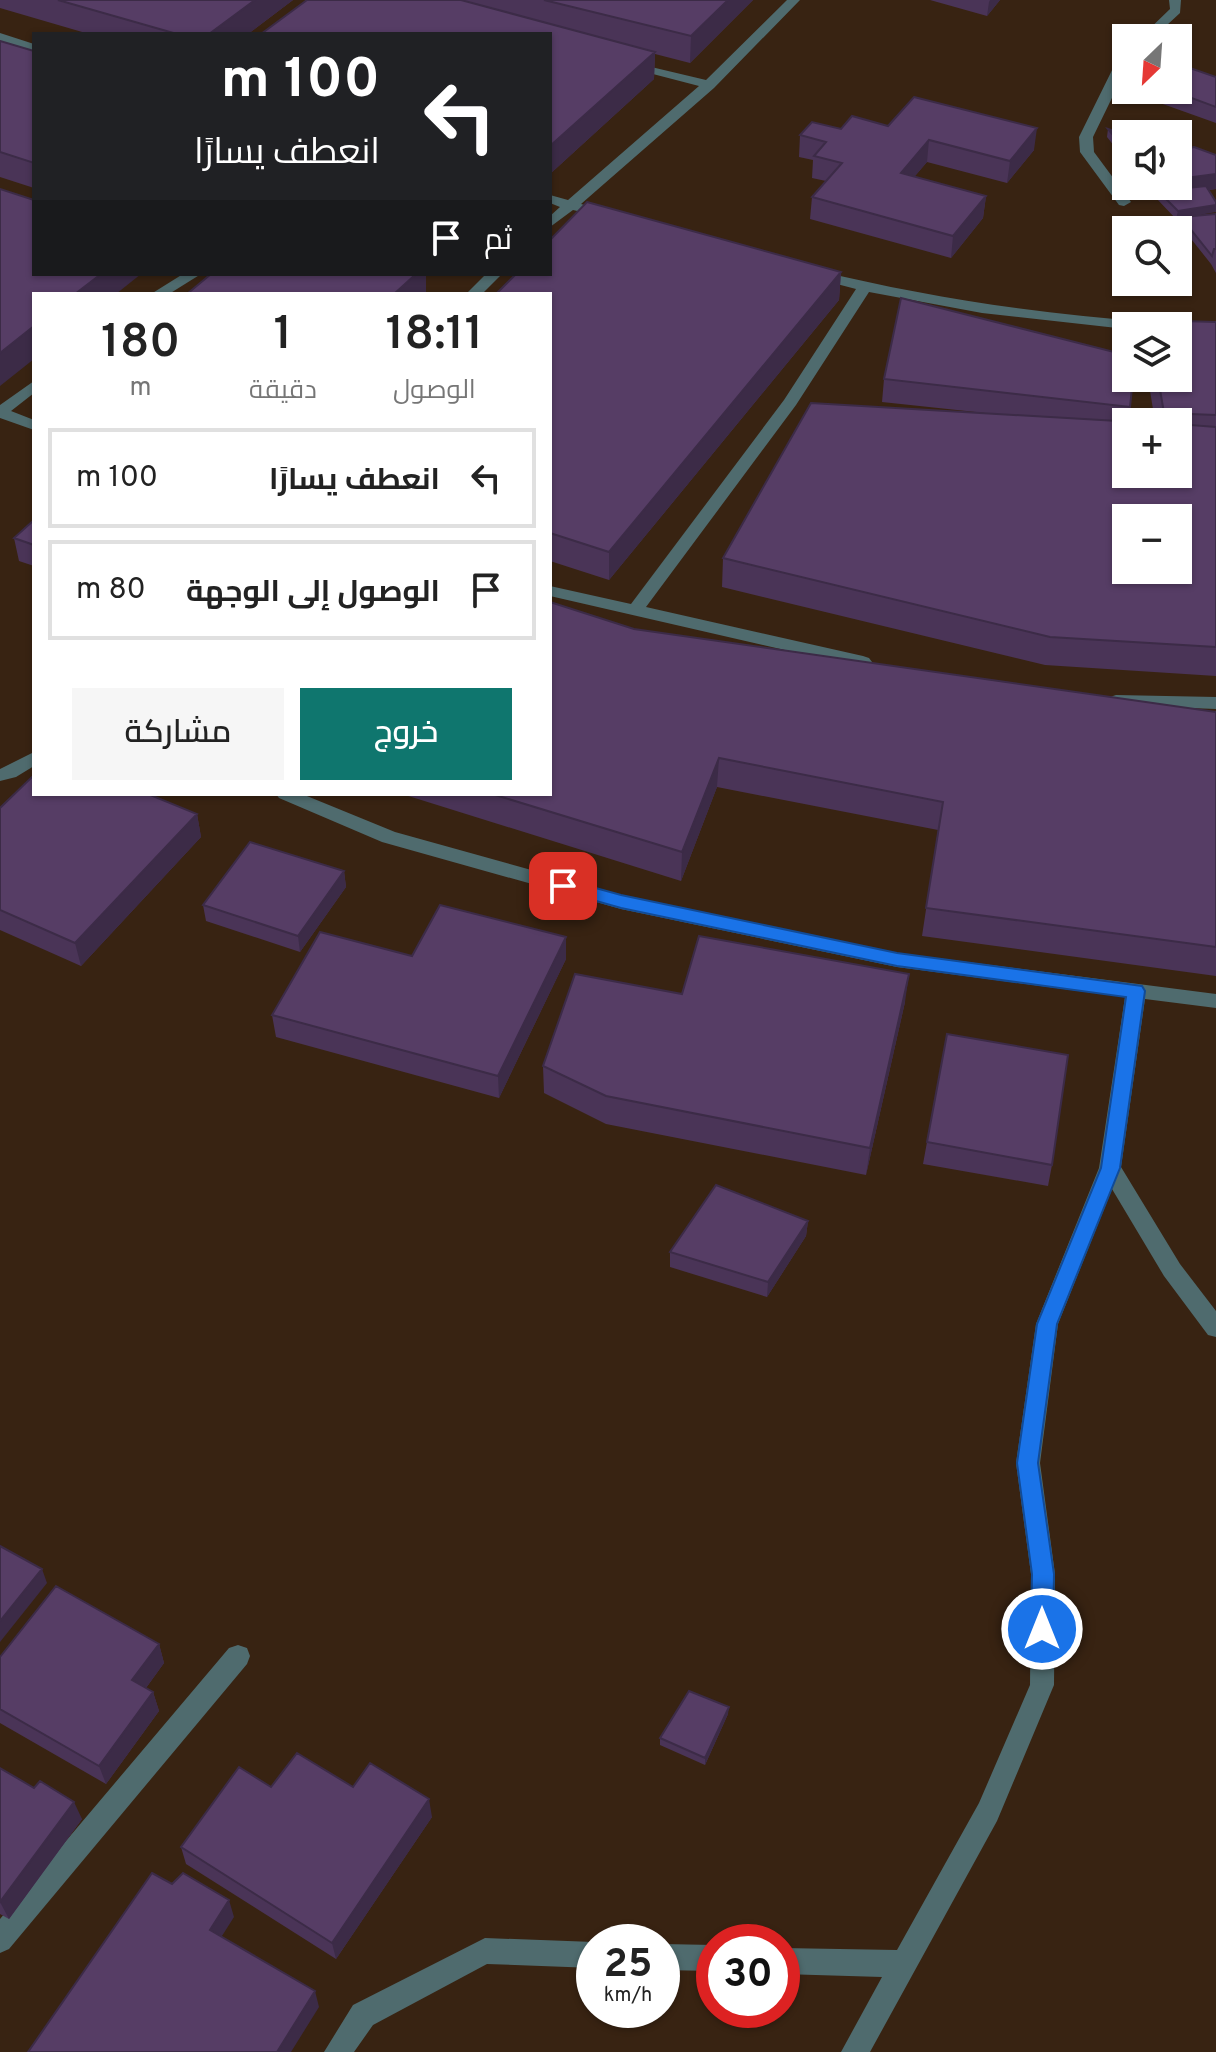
<!DOCTYPE html>
<html lang="ar">
<meta charset="utf-8">
<style>
:root{--surface:#fff;--page:#f6f6f6;--text:#222;--muted:#767676;--line:#e0e0e0;--accent:#0f766e}
body{margin:0;font-family:Overpass,Cairo,sans-serif;background:var(--page);color:var(--text);direction:rtl;height:100vh;display:flex;flex-direction:column;font-size:30px;white-space:nowrap}
*{box-sizing:border-box;margin:0}
p{font-size:26px;color:var(--muted)}
.icon{flex:none;width:44px;height:44px;fill:none;stroke:currentColor;stroke-width:2;stroke-linecap:round;stroke-linejoin:round}
.map{position:relative;flex:1;overflow:hidden;direction:ltr}
.side{position:absolute;left:32px;top:292px;width:520px;height:504px;display:flex;flex-direction:column;background:var(--surface);border-radius:0px;box-shadow:0 2px 6px #0004;direction:rtl}
.side>*{flex:none}
.guide{position:absolute;left:32px;top:32px;width:520px;height:244px;border-radius:0px;box-shadow:0 2px 6px #0004;direction:rtl;background:#202124;color:#fff;overflow:hidden}
.needle{width:52px;rotate:205deg}
.controls{position:absolute;left:1112px;top:24px;display:grid;gap:16px}
.controls a{display:grid;place-items:center;width:80px;height:80px;border-radius:0px;background:var(--surface);box-shadow:0 2px 6px #0004;font-size:40px}
.speed{position:absolute;left:576px;top:1924px;display:flex;gap:16px;font-size:40px;font-weight:700;text-align:center}
.speed>*{display:grid;place-content:center;width:104px;height:104px;border-radius:50%;background:var(--surface);box-shadow:0 2px 6px #0004;line-height:1}
.speed small{font-size:20px;font-weight:400}
.speed .limit{border:12px solid #d22;background:#fff;color:#111}
.pin{position:absolute;display:grid;place-items:center;width:68px;height:68px;color:#fff;margin:-34px;border-radius:16px;box-shadow:0 4px 12px #0006}
.me{position:absolute;width:88px;margin:-44px;rotate:0deg;stroke-linejoin:round;filter:drop-shadow(0 0 6px #0008)}
.turn{display:flex;align-items:center;gap:28px;height:168px;padding:0 40px;font-size:36px}
.turn .icon{width:104px;height:104px;stroke-width:2.5}
.turn b{display:block;font-size:56px;line-height:68px}
.then{display:flex;align-items:center;height:76px;padding:0 40px;background:#0003;gap:16px;font-size:30px}
.eta{display:flex;justify-content:space-evenly;align-items:center;height:136px;text-align:center}
.eta b{font-size:48px;font-weight:600;line-height:56px}
.button{display:flex;gap:16px;margin-top:auto;padding:16px 40px}
.button a{flex:1;height:92px;border-radius:0px;background:var(--accent);color:#fff;font-size:32px;font-weight:600;line-height:92px;text-align:center}
.button a+a{background:var(--page);color:var(--text)}
ul{padding:0;list-style:none}
li{display:flex;align-items:center;gap:24px;height:100px;margin:0 16px 12px;padding:0 24px;border:4px solid var(--line);border-radius:0px}
li div{flex:1}
li b{display:block;font-size:30px}
li em{font-style:normal}
.map>svg:first-child{display:block}
</style>
<div class="map">
<svg width="1216" height="2052" viewBox="0 0 1216 2052">
<rect width="100%" height="100%" fill="#382312"/>
<g fill="none" stroke-linecap="round" stroke-linejoin="round">
<!-- minor -->
<path fill="#4f6b6e" fill-rule="evenodd" d="M787,0H800L714,88L581,204L612,213V219L573,210L550,227V216L560,207L550,203V195L568,200L699,86L626,67V61L706,80Z
M1169,0H1181L1180,13L1153,38H1140L1170,9Z
M0,33L34,44V52L0,41Z
M1126,52V69L1093,137L1094,152L1131,202L1124,206L1119,205L1080,152L1079,137L1119,56Z
M815,270C926,297 1037,314 1151,322L1158,326H1126V329L982,313L869,292L796,405L646,607L863,656L869,658L872,662L869,666L863,668L550,596V586L631,604L784,400L856,289L810,277L808,274Z
M183,274H201L169,294H151Z
M486,274H502L482,294H466Z
M34,381V393L11,411L34,420V430L0,418V405Z
M1116,695L1216,697V709L1110,705L1107,701L1110,697Z
M34,752V766L16,777L0,781V769Z
M276,794H302L395,832L621,895L897,953L1216,994V1008L1145,999L1121,1167L1180,1264L1216,1311V1337L1208,1335L1164,1276L1112,1189L1058,1324L1040,1463L1055,1574L1054,1685L997,1821L870,2052H841L882,1977L782,1974V1948L897,1950L979,1803L1030,1685L1031,1574L1016,1463L1036,1324L1099,1168L1125,997L897,967L621,909L382,842L279,798Z
M238,1645L247,1648L250,1656L247,1664L9,1949L0,1953V1919L229,1648Z
M485,1938L594,1942V1968L487,1964L373,2025L354,2052H324L353,2005Z
M662,1944L714,1945V1971L662,1970Z"/>
</g>
<!-- wall -->
<path fill="#4a3457" d="M0,0H293L248,34H89L0,8Z
M307,0H753L690,63L655,54L654,79L550,174V34Z
M930,0H1000L987,16Z
M0,41L34,51V188L0,177Z
M1216,77V123L1160,103L1162,90H1178Z
M888,126L1034,150L1007,183L927,162L914,177L986,196L983,218L951,258L810,219L812,197L826,181L812,178L813,160L799,157L800,135L841,129Z
M1108,129L1126,135V161L1107,137Z
M1216,155V189L1209,190L1201,215L1216,214V273L1211,264L1180,225L1181,219H1176L1157,199L1158,195L1148,186H1178Z
M841,272L839,300L609,580L550,561V294Z
M1148,320L1216,322V676L1045,665L722,587L723,558L985,413L882,402L884,379L1130,407L1127,422L1178,474V422H1155L1148,378H1178V326H1147Z
M34,520V566L19,561L14,538Z
M634,629L1216,712V976L922,936L938,830L717,787L681,881L402,794H550Z
M0,808L197,814L201,837L81,966L0,930Z
M344,871L346,887L300,952L206,921L203,905Z
M566,937V959L499,1098L276,1037L272,1015L412,956Z
M682,994L905,1002L866,1175L606,1124L544,1093L543,1066Z
M927,1142L1052,1165L1048,1186L923,1164Z
M808,1221L806,1236L767,1297L670,1267V1252Z
M159,1644L164,1663L146,1688L153,1692L159,1711L106,1784L0,1723V1657Z
M728,1714L705,1765L660,1745V1738Z
M0,1768L82,1819L9,1919L0,1914Z
M271,1787H353L432,1817L336,1959L186,1864L181,1847Z"/>
<!-- shaded-wall -->
<path fill="#3c2b47" d="M255,0H293L248,34H209Z
M728,0H753L690,63L691,36Z
M990,0H1000L987,16L989,2Z
M655,52L654,79L550,174V146Z
M1037,128L1034,150L1007,183L1010,161Z
M929,140L927,162L899,195L901,173Z
M1216,174V189L1163,196L1159,192L1161,186H1178V179Z
M986,196L983,218L951,258L953,236Z
M1216,205V212L1183,218L1181,217V219H1176L1178,211Z
M841,272L839,300L609,580V552Z
M101,274H141L116,294H75Z
M416,274H426V294H394Z
M34,326V359L0,386V353Z
M719,758L717,787L681,881L682,852Z
M197,814L201,837L81,966L75,943Z
M344,871L346,887L300,952L298,936Z
M566,937V959L499,1098L498,1076Z
M909,974L905,1002L866,1175L870,1148Z
M808,1221L806,1236L767,1297L768,1282Z
M42,1569L47,1583L0,1642V1621Z
M159,1644L164,1663L138,1699L132,1680Z
M153,1692L159,1711L106,1784L99,1766Z
M729,1707L728,1714L705,1765V1758Z
M429,1799L432,1817L336,1959L332,1943Z
M74,1802L82,1819L9,1919L0,1902Z
M229,1900L234,1917L215,1947L210,1930Z
M315,1991L319,2007L291,2052H277Z"/>
<!-- building -->
<path fill="#563d65" stroke="#3c2b47" stroke-width="2" fill-rule="evenodd" d="M58,0H255L209,34H177Z
M307,0H461L655,52L550,146V34H261Z
M544,0H728L691,36Z
M0,41L34,51V163L0,152Z
M1187,67L1216,77V107L1170,90H1178V75Z
M914,97L1037,128L1010,161L929,140L901,173L986,196L953,236L812,197L842,163L814,156L826,142L800,135L812,122L841,129L852,116L888,126Z
M1108,129L1126,135V151Z
M1194,147L1216,155V174L1178,179V151Z
M1206,186L1216,202V205L1178,211L1158,191Z
M0,189L34,200V274H101L75,294H34V326L0,353Z
M587,202L841,272L609,552L550,533V294H496L516,274H550V240Z
M1216,214V249H1214L1212,256L1181,217Z
M211,274H416L394,294H187Z
M901,298L1126,355V378H1133L1130,407L884,379Z
M1148,320L1216,322V415L1164,413L1158,378H1178V326H1149Z
M811,403L1135,422H1126V474H1178V424L1216,427V647L1050,637L723,558ZM1126,518H1178V570H1126Z
M34,520V545L14,538Z
M550,602L634,629L1216,712V947L926,908L943,802L719,758L682,852L492,794H550Z
M34,775V794H148L197,814L75,943L0,910V808Z
M250,842L344,871L298,936L203,905Z
M440,905L566,937L498,1076L272,1015L320,932L412,956Z
M699,936L909,974L870,1148L606,1096L543,1066L575,974L682,994Z
M947,1034L1068,1055L1052,1165L927,1142Z
M716,1185L808,1221L768,1282L670,1252Z
M0,1546L42,1569L0,1621Z
M56,1586L159,1644L132,1680L153,1692L99,1766L0,1709V1657Z
M689,1691L729,1707L705,1758L660,1738Z
M297,1753L353,1787L370,1763L429,1799L332,1943L181,1847L239,1767L271,1787Z
M0,1768L34,1788L40,1781L74,1802L0,1902Z
M152,1873L172,1884L183,1873L229,1900L210,1930L315,1991L277,2052H28Z"/>
<!-- route -->
<path fill="#1a73e8" stroke="#114b97" stroke-width="2" d="M563,879L621,895L897,953L1142,986L1145,991L1120,1168L1057,1324L1038,1463L1054,1574L1053,1629L1050,1636L1042,1639L1035,1636L1031,1629L1032,1574L1017,1463L1037,1324L1101,1168L1126,997L897,966L621,908L557,890L554,886Z"/>
</svg>
<div class="controls">
<a><svg class="needle" viewBox="-14 -14 28 28"><path d="M0-13l5 13h-10z" fill="#e53935"/><path d="M0 13l5-13h-10z" fill="#767676"/></svg></a>
<a><svg class="icon" aria-label="sound" viewBox="0 0 24 24"><path d="M4 9h4l5-4v14l-5-4H4zM17 9q2 3 0 6"/></svg></a>
<a><svg class="icon" aria-label="search" viewBox="0 0 24 24"><circle cx="10" cy="10" r="6"/><path d="M15 15l6 6"/></svg></a>
<a><svg class="icon" aria-label="layers" viewBox="0 0 24 24"><path d="M12 4l9 5-9 5-9-5zM3 14l9 5 9-5"/></svg></a>
<a>+</a>
<a>−</a>
</div>
<div class="speed"><div>25<small>km/h</small></div><div class="limit">30</div></div>
<div class="pin" style="left:563px;top:886px;background:#d93025"><svg class="icon" aria-label="arrive" viewBox="0 0 24 24"><path d="M6 21V4h12l-3 4 3 4H6"/></svg></div>
<svg class="me" style="left:1042px;top:1629px" viewBox="-20 -20 40 40"><circle r="17" fill="#1a73e8" stroke="#fff" stroke-width="3"/><path d="M0-11L8 9 0 5-8 9z" fill="#fff"/></svg>
<div class="guide">
<div class="turn"><svg class="icon" aria-label="left" viewBox="0 0 24 24"><path d="M17 20v-9H6M10 6l-5 5 5 5"/></svg><div><b>100 m</b>انعطف يسارًا</div></div>
<div class="then">ثم<svg class="icon" aria-label="arrive" viewBox="0 0 24 24"><path d="M6 21V4h12l-3 4 3 4H6"/></svg></div>
</div>
<section class="side">
<div class="eta">
<div><b>18:11</b><p>الوصول</p></div>
<div><b>1</b><p>دقيقة</p></div>
<div><b>180</b><p>m</p></div>
</div>
<ul>
<li><svg class="icon" aria-label="left" viewBox="0 0 24 24"><path d="M17 20v-9H6M10 6l-5 5 5 5"/></svg><div><b>انعطف يسارًا</b></div><em>100 m</em></li>
<li><svg class="icon" aria-label="arrive" viewBox="0 0 24 24"><path d="M6 21V4h12l-3 4 3 4H6"/></svg><div><b>الوصول إلى الوجهة</b></div><em>80 m</em></li>
</ul>
<div class="button"><a>خروج</a><a>مشاركة</a></div>
</section>
</div>
